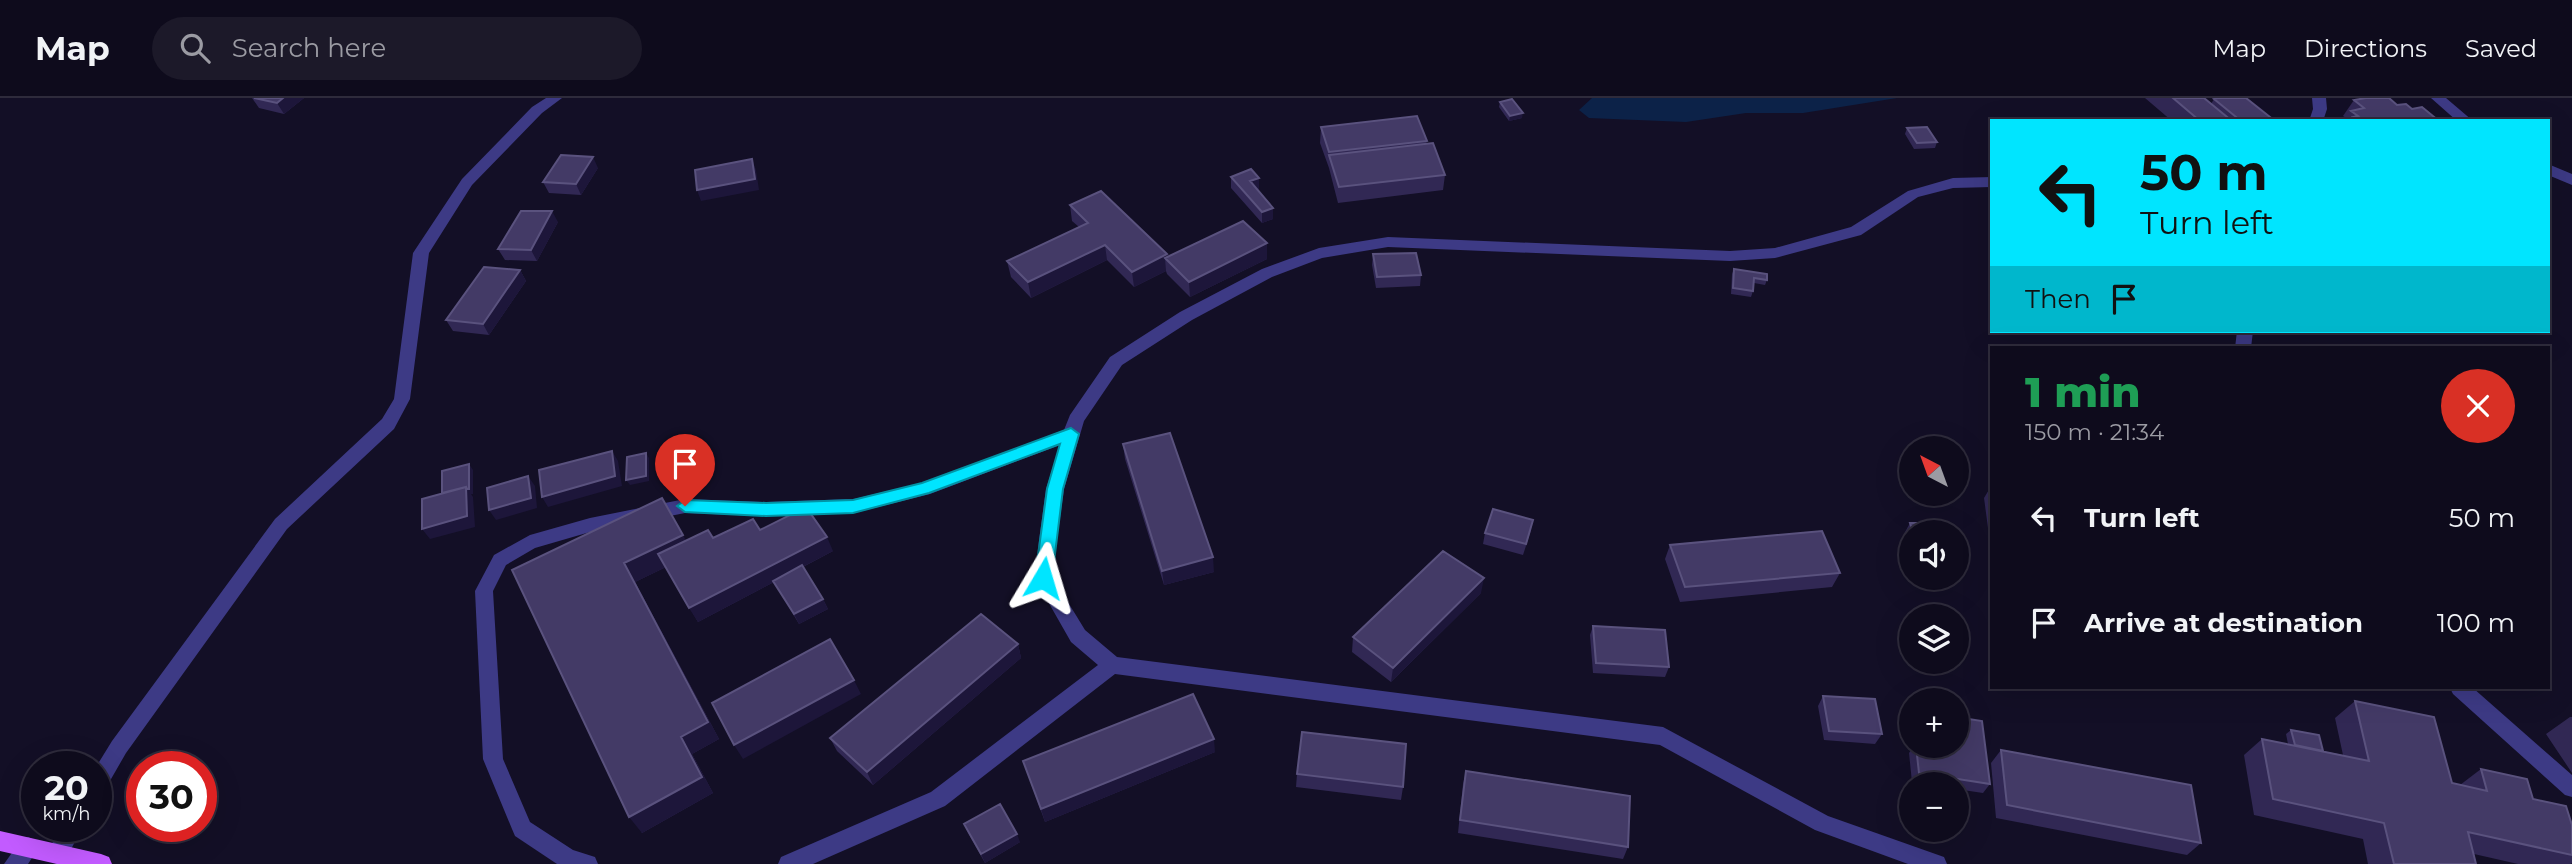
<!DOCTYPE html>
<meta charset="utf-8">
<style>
:root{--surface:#0e0b1c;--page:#1c1929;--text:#f1f3f6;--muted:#9b9ba3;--line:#2e2b3b}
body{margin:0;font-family:Montserrat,sans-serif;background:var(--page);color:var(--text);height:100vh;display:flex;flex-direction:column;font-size:26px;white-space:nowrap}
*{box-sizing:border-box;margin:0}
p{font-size:23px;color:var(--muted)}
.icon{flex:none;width:38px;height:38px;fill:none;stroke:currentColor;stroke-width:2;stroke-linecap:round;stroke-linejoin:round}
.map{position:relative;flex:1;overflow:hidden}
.drawer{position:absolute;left:1990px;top:248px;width:560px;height:343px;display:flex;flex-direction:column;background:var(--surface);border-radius:0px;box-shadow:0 7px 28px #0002,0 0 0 2px var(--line)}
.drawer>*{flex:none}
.hud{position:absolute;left:1990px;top:21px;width:560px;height:214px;border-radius:0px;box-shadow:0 7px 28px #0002,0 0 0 2px var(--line);background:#00e5ff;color:#111;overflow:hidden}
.needle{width:46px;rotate:319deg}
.controls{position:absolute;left:1899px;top:338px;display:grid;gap:14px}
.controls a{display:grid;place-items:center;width:70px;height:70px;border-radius:50%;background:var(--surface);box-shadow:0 7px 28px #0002,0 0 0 2px var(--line);font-size:35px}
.speed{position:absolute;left:21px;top:653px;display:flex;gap:14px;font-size:35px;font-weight:700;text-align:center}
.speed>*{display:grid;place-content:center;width:91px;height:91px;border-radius:50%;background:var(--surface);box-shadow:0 7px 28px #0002,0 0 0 2px var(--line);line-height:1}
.speed small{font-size:18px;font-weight:400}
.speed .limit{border:10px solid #d22;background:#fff;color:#111}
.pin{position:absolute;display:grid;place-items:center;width:60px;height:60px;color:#fff;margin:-72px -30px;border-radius:50% 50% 50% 0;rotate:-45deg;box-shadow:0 0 7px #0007}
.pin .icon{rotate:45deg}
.me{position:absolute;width:77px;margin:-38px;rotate:7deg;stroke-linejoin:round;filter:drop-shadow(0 0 5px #0008)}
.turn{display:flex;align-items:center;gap:24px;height:147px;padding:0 35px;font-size:32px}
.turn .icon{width:91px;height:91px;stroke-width:2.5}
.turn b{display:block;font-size:49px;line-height:60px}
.then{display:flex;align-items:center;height:66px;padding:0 35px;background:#0003;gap:14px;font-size:26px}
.round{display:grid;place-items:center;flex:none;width:74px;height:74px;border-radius:37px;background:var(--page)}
.summary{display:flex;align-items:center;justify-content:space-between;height:119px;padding:0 35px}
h1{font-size:42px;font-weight:800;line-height:52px;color:#1e9e55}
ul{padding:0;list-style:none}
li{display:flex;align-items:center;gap:21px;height:105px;padding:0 35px}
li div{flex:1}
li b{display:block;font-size:26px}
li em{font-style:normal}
header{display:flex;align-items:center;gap:42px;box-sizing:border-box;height:98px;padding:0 35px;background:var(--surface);border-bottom:2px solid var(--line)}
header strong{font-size:33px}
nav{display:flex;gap:38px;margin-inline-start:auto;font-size:24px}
.search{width:490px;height:63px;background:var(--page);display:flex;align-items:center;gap:18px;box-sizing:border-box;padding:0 24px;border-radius:38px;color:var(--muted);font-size:26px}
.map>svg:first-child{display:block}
</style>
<header>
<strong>Map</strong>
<div class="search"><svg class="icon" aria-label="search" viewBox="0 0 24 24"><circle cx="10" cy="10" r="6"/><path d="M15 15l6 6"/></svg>Search here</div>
<nav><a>Map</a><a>Directions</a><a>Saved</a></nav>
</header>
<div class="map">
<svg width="2572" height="766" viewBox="0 0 2572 766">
<rect width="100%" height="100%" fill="#130f26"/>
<!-- water -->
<path fill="#0c2248" d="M1592,0H1897L1803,15H1746L1686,24L1589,20L1579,12Z"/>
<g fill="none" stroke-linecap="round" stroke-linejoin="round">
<!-- minor -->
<path fill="#3d3a85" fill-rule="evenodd" d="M546,0H562L542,15L472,87L429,155L410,301L394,331L287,431L126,655L103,695L96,697V669L112,643L275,421L382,321L394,301L413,155L462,81L532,9Z
M2312,0H2326L2327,11L2323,23H2309L2313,11Z
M2431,0H2446L2473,23H2457Z
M2548,66L2572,76V87L2548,77Z
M1992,79V89L1953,90L1918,99L1861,137L1775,160L1730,163L1388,149L1322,160L1272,179L1192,222L1122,267L1084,323L1064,391L1052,478L1085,532L1117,559L1663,629L1828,718L1944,759L1947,766H1908L1815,732L1660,647L1115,576L945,708L813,766H778L781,759L931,694L1098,567L1071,544L1034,479L1046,391L1060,347L930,396L854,415L766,418L685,415L590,434L535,450L506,467L493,493L503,661L530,724L573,752L595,759L598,766H557L515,738L512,731L483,661L475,493L494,457L530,437L590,420L685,401L766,404L854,401L922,385L1064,332L1070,317L1110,259L1180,214L1262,171L1319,150L1388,139L1730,153L1775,150L1851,129L1908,93L1953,80Z
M2237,233H2253L2251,250H2235Z
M2450,590H2473L2572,677V699L2565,697L2453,596Z
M62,728H83L65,763L57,766L49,763L46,756Z
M28,739L35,742L39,749L28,766H4L21,742Z"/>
<!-- primary -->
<path fill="#c25bff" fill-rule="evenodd" d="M0,733L101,756L109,759L112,766H57L0,753Z"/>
</g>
<!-- wall -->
<path fill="#312854" d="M252,0H304L284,16L259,10Z
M2145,0H2204L2211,6L2214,1L2275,23H2172Z
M2354,2L2397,7L2412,11L2439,23H2344L2346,20L2343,18Z
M1500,4L1522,20L1509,23L1499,9Z
M1321,29L1427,43L1426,46L1445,77L1443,92L1338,105L1329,70L1320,45Z
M1907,30L1937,44L1935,50L1914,51L1905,36Z
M598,70L581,97L549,95L543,84Z
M1231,79L1259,80V91L1257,92L1273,121L1262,125L1231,90Z
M1070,107L1167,156L1168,159L1267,161L1190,199L1167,176L1166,173L1134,189L1107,162L1031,200L1011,179L1007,163L1079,129L1072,123Z
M558,124L537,163L505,162L498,151Z
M1373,156L1421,177L1420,188L1376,190L1372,167Z
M1734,171L1767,182L1765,187L1754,185L1753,193L1751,199L1731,196L1732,176Z
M520,172L526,183L489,237L453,233L446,222Z
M1123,346L1214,474L1164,487L1125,361Z
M1990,390H1992V431L1988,430L1984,400Z
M1910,425L1948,434H1911V457L1904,436Z
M760,432L833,453L803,469L823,501L828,511L799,526L774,484L698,524L666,469L635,484L719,641L692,656L713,695L642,735L512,472L686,443L713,440Z
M1531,432L1523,457L1483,446L1485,435Z
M1670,447L1840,475L1832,489L1680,504L1665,461Z
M1481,495L1391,584L1352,554L1353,539Z
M1593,528L1669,569L1665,579L1593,575L1590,537Z
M1018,546L1021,560L873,687L837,653L830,640Z
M1823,598L1882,636L1875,646L1824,642L1818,608Z
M2355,603L2452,685L2460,687L2481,671L2533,701L2572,727V765L2570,766H2518L2474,756L2476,766H2368L2363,741L2254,717L2244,657L2262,641L2288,646L2286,636L2291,632L2323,653L2343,657L2335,620Z
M2570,619H2572V675L2546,636Z
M1914,648H1927L1945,650V648H1956L1990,686L1983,695L1956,691V686H1925L1912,684L1909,655Z
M2001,652L2201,745L2187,757L1996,720L1991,665Z
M1215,654L1045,724L1023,663Z
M1466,673L1628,749L1623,761L1458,735L1463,686Z
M1297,676L1403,689L1401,702L1296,689Z
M964,726L1020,744L985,765L968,735Z"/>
<!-- shaded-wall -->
<path fill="#1d163a" d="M283,0H304L284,16L277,5Z
M1523,15L1522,20L1509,23L1510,18Z
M593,59L598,70L581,97L576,86Z
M752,61L756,72L759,92L701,103L697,92Z
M1259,80V91L1250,94V83Z
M1273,110V121L1262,125V114Z
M552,113L558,124L537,163L531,152Z
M1267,145V161L1190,199L1189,184Z
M1105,147L1107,162L1031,200L1028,184Z
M1167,156L1168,163L1165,160L1166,173L1134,189L1132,174Z
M520,172L526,183L489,237L483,226Z
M612,353L618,363L622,388L548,409L542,399Z
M646,355L649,360V383L630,387L626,382Z
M469,366L473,372V396H471L473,399L475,429L430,441L422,431L466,389Z
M528,378L535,388L537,410L496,422L489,412Z
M683,437L693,456L635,484L719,641L692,656L713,695L642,735L629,719L681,639L624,465Z
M827,439L833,453L698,524L689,510Z
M1213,459L1214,474L1164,487L1162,473Z
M1484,480L1481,495L1391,584L1393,570Z
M823,501L828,511L799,526L794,516Z
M1018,546L1021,560L873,687L867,674Z
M854,582L861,596L743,661L734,647Z
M1214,641L1215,654L1045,724L1041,711Z
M1017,736L1020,744L985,765L981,756Z"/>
<!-- building -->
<path fill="#433a66" stroke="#5a527e" stroke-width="2" d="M254,0H283L277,5Z
M2173,0H2204L2232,23H2200Z
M2218,0H2246L2275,23H2241L2214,1Z
M2366,0H2389L2397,7L2406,6L2412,11L2422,9L2439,23H2358L2353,19L2358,18L2351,13L2364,10L2354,2Z
M1512,1L1523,15L1510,18L1500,4Z
M1417,18L1427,43L1329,54L1321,29Z
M1927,29L1937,44L1917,45L1907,30Z
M1433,45L1445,77L1339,89L1329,57Z
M561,57L593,59L576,86L543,84Z
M752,61L755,81L697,92L695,72Z
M1251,71L1259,80L1250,83L1273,110L1262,114L1231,79Z
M1101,93L1167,156L1132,174L1105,147L1028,184L1007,163L1088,125L1070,107Z
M521,113H552L531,152L498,151Z
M1243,123L1267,145L1189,184L1165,160Z
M1416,155L1421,177L1377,179L1373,156Z
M484,169L520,172L483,226L446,222Z
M1734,171L1767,176V182L1754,180L1753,193L1733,190Z
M1170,335L1213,459L1162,473L1123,346Z
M612,353L615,378L542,399L539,372Z
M646,355V378L626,382L627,359Z
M469,366V391H467L466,389L442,395V373Z
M528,378L531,400L489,412L487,390Z
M466,389L467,418L422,431V401Z
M662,400L683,437L624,465L708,624L681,639L702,679L629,719L512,472Z
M806,409L827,439L689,510L658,456L708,432L713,440L753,421L760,432Z
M1493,411L1533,422L1526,446L1485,435Z
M1910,425H1945L1948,434H1913Z
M1822,433L1840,475L1685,489L1670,447Z
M1443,453L1484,480L1393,570L1353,539Z
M802,467L823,501L794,516L773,483Z
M981,516L1018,546L867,674L830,640Z
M1593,528L1665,532L1669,569L1596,565Z
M830,541L854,582L734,647L712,605Z
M1193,596L1214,641L1041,711L1023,663Z
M1823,598L1875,601L1882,636L1829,633Z
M2355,603L2434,619L2452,685L2487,693L2481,671L2527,681L2533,701L2566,708L2572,727V757L2468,734L2476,766H2394L2384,725L2273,701L2262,641L2369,663Z
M1956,619L1982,623L1990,686L1919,675L1916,648H1927L1953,652V648H1956Z
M2291,632L2319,637L2323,653L2295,647Z
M1302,634L1406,646L1403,689L1297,676Z
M2001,652L2191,687L2201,745L2007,707Z
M1466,673L1630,698L1628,749L1460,722Z
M1000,706L1017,736L981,756L964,726Z"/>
<!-- route -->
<path fill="#00e5ff" stroke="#0095a6" stroke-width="2" d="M1071,330L1079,336L1063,391L1052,480L1049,484H1037L1035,480L1047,391L1060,346L929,395L853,415L766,418L685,414L677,408L685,402L766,405L853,402L922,385Z"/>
</svg>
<div class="controls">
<a><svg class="needle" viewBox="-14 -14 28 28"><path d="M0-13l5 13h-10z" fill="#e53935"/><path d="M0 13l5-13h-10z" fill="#9b9ba3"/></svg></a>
<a><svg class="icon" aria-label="sound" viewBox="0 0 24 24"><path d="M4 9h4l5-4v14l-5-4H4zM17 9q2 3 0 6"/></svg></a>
<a><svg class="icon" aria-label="layers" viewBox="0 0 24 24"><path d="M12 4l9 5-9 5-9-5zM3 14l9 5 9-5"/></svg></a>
<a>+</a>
<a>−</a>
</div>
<div class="speed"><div>20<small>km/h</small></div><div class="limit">30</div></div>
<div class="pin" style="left:685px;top:408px;background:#d93025"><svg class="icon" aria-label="arrive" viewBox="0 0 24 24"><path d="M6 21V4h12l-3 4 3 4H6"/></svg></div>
<svg class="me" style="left:1043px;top:480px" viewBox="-20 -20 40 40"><path d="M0-17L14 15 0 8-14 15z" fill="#00e5ff" stroke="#fff" stroke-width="4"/></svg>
<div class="hud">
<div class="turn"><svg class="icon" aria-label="left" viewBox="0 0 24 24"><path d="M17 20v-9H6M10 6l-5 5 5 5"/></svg><div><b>50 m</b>Turn left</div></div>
<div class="then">Then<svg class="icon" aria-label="arrive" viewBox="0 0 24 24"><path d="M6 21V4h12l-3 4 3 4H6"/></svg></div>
</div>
<section class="drawer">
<div class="summary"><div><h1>1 min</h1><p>150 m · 21:34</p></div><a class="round" style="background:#d93025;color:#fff"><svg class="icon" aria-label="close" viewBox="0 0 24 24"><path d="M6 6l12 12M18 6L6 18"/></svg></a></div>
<ul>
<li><svg class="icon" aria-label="left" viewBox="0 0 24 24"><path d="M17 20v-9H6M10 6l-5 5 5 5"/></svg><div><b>Turn left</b></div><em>50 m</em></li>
<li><svg class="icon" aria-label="arrive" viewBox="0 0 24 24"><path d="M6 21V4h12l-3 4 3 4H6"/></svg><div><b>Arrive at destination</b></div><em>100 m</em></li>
</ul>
</section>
</div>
